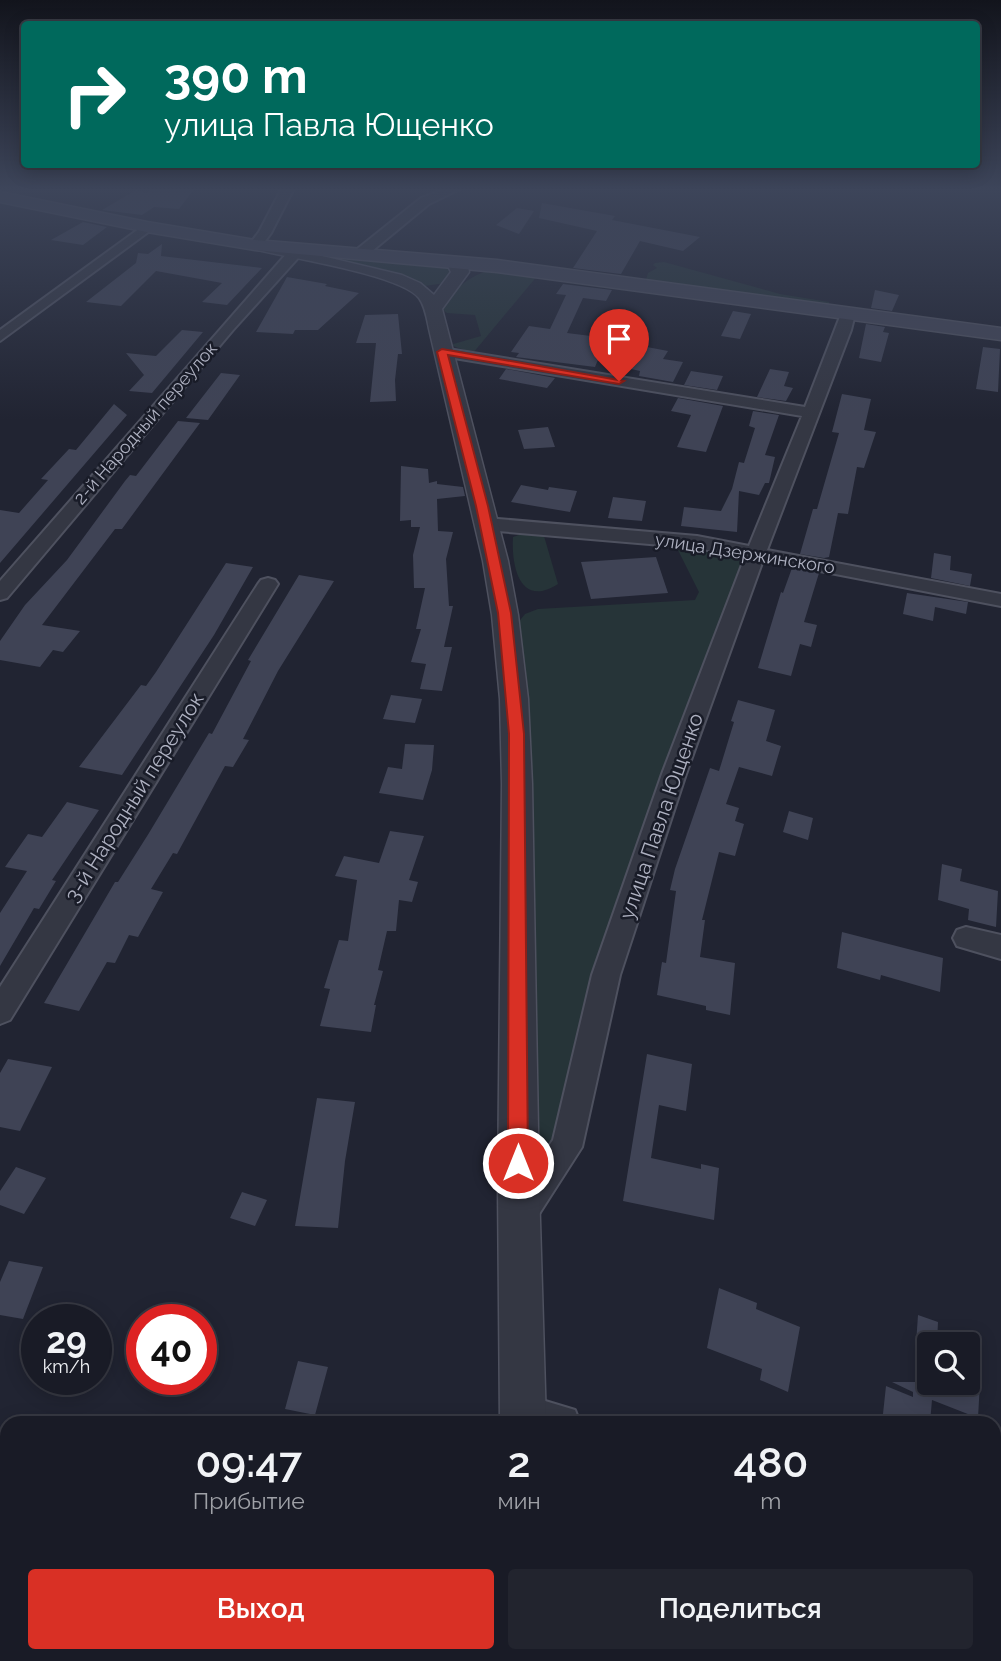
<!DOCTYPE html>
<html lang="ru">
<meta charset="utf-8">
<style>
:root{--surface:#191b26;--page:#22242e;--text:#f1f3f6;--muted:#9fa1a7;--line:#373943;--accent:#d93025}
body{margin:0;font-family:Raleway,sans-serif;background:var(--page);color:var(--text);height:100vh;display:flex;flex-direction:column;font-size:26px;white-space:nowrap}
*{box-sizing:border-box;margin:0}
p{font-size:23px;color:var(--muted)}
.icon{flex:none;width:38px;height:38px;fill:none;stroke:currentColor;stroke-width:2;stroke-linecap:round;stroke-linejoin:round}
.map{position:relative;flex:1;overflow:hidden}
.side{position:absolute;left:0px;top:1416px;width:1001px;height:247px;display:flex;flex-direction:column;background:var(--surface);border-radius:21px 21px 0 0;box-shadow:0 4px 18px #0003,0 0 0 2px var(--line)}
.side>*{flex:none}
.banner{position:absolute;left:21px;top:21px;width:959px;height:147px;border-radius:7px;box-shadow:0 4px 18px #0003,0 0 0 2px var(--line);background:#00695c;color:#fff;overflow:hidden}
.buttons{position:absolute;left:917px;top:1332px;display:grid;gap:14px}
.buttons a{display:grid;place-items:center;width:63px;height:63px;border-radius:7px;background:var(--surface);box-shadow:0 4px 18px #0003,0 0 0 2px var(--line);font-size:35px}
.speed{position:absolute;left:21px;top:1304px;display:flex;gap:14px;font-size:35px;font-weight:700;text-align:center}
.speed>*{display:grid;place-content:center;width:91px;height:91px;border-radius:50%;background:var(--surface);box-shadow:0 4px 18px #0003,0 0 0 2px var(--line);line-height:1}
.speed small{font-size:18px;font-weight:400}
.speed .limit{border:10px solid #d22;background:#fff;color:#111}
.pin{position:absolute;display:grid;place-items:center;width:60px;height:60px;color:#fff;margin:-72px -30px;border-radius:50% 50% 50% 0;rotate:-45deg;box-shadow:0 0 7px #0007}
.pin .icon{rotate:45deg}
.me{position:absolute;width:77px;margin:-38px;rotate:0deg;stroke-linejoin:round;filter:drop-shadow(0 0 5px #0008)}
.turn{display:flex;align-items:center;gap:24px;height:147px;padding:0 28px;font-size:32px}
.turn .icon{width:91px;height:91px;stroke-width:2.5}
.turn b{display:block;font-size:49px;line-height:60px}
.eta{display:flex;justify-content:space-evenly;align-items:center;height:119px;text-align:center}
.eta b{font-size:42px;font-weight:600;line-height:49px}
.button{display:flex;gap:14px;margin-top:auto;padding:14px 28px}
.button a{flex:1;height:80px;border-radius:7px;background:var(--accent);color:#fff;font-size:28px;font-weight:600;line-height:80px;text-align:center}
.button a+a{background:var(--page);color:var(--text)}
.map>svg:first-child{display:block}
</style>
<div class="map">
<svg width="1001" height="1661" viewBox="0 0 1001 1661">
<rect width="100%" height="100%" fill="#212432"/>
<!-- green -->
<path fill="#263438" d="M338,257L446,264L453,268L445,283L425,286L402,276L337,261Z
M664,262L780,294L829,302V305L645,283L648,273L657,268L653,265L655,263Z
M486,271L538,275L473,353L450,345L481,336L475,315L447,313L443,310C449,291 468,278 486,271Z
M528,532L544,536L558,584C521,608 511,568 513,537Z
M677,548L734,554L746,564L721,618L602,956L555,1140L544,1143L536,1129L533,799L517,624L525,614L538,609L695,600L699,592Z
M994,1558L1001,1560V1661H649L641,1656H994Z"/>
<!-- building -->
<path fill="#3f4355" d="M151,188H195L179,209L154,207L142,215L102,210L136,190L147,193Z
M542,203L615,216L612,220L700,237L683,251L640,241L621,274L573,268L597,231L539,218Z
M517,208L534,211L519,234L496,225Z
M83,222L107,227L83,245L51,240Z
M162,244L161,256L262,268L227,305L202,302L222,283L156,271L121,306L86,302L136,263L138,253L148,254Z
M287,277L327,284L325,286L359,293L318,330H295L293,334L256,332Z
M563,284L612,290L606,301L583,298L567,333L607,338L595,367L516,357L519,353L511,352L529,326L550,329L566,295L556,294Z
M875,290L899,295L892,311L871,308Z
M733,311L751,314L740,339L721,336Z
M398,314L402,354H398L395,380L396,401L370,402L376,343H356L365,315Z
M866,324L885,327L883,332L889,333L881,362L859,358Z
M182,330L203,332L152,393L129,391L144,375L126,353L156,356Z
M647,347L668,351L663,359L683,362L673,382L639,376L640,371L631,369Z
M983,347L1000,349L998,392L976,389Z
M506,369L555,378L547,388L499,379Z
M770,369L789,372L784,386L793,388L786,401L757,397Z
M691,371L723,376L717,390L684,385Z
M221,373L240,375L208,420L186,418Z
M842,394L871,399L864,430L876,432L864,468L857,467L848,514L838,513L829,557L824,558L800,554L813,509H817L839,433L832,432Z
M678,398L723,406L706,452L677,447L691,415L671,411Z
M114,404L127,415L0,563V510L19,513L48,480L41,479L69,449L76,450Z
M753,411L779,415L765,455L775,457L769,483H765L759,495L739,491L737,532L681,526L684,507L721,511L732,489L739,462L744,463L755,428L749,426Z
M178,421L200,423L122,529H115L42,625L80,631L63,652L53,650L40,667L0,660V641L25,605L67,560L125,481L130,475L136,476Z
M548,427L555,447L524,449L518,430Z
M401,466L428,469L429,483L437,481V484L463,487L465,496L437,499L438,531L453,532L446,559L449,606H453L444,647H452L442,691L420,689L426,664L411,662L421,629H416L425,588H414L413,555L420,527H411V520L400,521Z
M521,485L548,490L549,487L577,491L570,512L511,502Z
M613,497L646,501L642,521L608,518Z
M934,553L951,556L950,570L972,574L970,586L931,578Z
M656,557L668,593L591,599L581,562Z
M226,563L253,567L214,635L122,775L79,767L141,685L146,686L156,672Z
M792,568L819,573L804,622L817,625L811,647L800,644L791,676L758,668L781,592L783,593Z
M299,575L334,581L278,671L243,739L249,740L233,767L225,766L177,854L173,853L151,889L163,892L138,937L129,935L115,963L107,962L79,1011L44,1003L115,882H118L149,833L209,733L212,734L251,661L248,660Z
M907,593L968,602L966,614L935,607L933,621L903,614Z
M391,695L422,699L415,723L383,719Z
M738,700L775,710L766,741L781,746L772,776L739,767L726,804L739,808L735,821L744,824L735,856L719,852L702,920H705L700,957L735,963L730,1015L706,1010V1006L657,995L662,962L666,963L676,891L670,890L675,869L710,768L719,771L734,722L731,721Z
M405,744L434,745L432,770L423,800L379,793L388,767L402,769Z
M67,802L99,810L52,880L56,881L39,909L34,908L0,966V913L27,871L5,867L28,834L42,837Z
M789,811L813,818L808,840L783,832Z
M390,831L424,836L409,880L418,882L412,902L399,900L396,931H387L378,970L383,971L374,1005H376L371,1032L320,1026L330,989L324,988L339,940L348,941L357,880L335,876L344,856L379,863Z
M942,864L962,869L960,881L998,891L996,927L968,920L969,909L938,900Z
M842,932L943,958L940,992L881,975L880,980L837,968Z
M647,1054L692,1064L686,1111L659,1105L651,1158L701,1169V1164L719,1168L714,1220L623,1201Z
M8,1059L52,1067L20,1131L0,1127V1073Z
M317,1098L355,1102L345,1161L338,1228L295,1226Z
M16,1167L46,1178L24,1214L0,1205V1191Z
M242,1192L267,1200L255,1226L230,1218Z
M9,1261L43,1267L23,1319L0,1315V1282Z
M719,1288L757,1303L756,1309L800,1327L788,1392L760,1380L762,1369L707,1348Z
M918,1315L938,1322L937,1344H916Z
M298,1361L328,1367L315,1415L285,1409Z
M892,1382H980L978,1418L932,1400L930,1423H882L886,1386L913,1397V1392Z"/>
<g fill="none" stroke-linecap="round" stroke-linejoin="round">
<defs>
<path id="minor" d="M282,188H294L271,233L260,248H250L249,245L259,232Z
M447,188H462L429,204L366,256H356V250L421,198Z
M147,223L151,224V230L0,341V330Z
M293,251L300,255L298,258L233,330L7,598L0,600V581L288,252Z
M848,310L855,314L851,330L767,550L1001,594V606L763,560L686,774L620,975L582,1147L532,1225L521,1230L510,1225L505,1214L510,1203L553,1140L592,975L662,774L745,557L697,548L486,530L477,524L486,518L697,536L749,546L802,416L442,356L435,352L442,348L805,407L841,314Z
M268,578L275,580L278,584L10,1020L0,1024V987L258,584L261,580Z
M966,927L1001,935V959L957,946L953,938L957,930Z
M522,1394L575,1410L580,1423H508L504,1412L509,1399Z
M994,1528L1001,1530V1568L994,1566Z"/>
<path id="tertiary" d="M255,240L402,275L420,283L434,295L451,272L446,262L448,258H460L468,266L469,272L442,309L508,561L518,615L528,699L532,784L539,1187L546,1423H500L498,1187L502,784L500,699L492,615L483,561L429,329C427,319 425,306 419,298C400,274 283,257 249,248L247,245Z
M503,1656H555V1661H503Z"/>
<path id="secondary" d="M0,192L147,222L255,240L497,260L1001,328V340L497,272L255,250L147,232L0,202Z"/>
</defs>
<!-- minor casing -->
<use href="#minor" stroke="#4e515f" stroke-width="4"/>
<!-- tertiary casing -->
<use href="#tertiary" stroke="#4e515f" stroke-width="3"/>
<!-- secondary casing -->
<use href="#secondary" stroke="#4e515f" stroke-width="3"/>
<!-- minor -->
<use href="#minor" fill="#343743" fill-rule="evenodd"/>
<!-- tertiary -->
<use href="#tertiary" fill="#343743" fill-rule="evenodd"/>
<!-- secondary -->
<use href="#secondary" fill="#424556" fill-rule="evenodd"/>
</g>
<!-- sky -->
<linearGradient id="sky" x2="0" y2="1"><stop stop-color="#12141c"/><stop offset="0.45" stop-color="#3d455a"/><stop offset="1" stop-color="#3d455a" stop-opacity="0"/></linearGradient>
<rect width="1001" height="420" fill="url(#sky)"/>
<!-- route -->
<path fill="#d93025" stroke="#8d1f18" stroke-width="2" d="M442,349L624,381L619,384L448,355L488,506L511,613L524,734L528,1163L526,1171L518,1174L511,1171L508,1163L509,734L498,613L476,506L437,352Z"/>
<g text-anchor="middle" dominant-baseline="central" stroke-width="5" stroke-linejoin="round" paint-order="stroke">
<!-- far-street labels -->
<g font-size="18" fill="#aeb1c1" stroke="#191c28">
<text transform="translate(145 423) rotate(-49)">2-й Народный переулок</text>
<text transform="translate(745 553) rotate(9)">улица Дзержинского</text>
</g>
<!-- street labels -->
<g font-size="21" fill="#aeb1c1" stroke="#191c28">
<text transform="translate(134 797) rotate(-58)">3-й Народный переулок</text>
<text transform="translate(661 816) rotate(-71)">улица Павла Ющенко</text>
</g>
</g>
</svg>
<div class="buttons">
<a><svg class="icon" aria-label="search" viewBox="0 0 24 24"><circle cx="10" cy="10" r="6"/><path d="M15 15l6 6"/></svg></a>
</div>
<div class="speed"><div>29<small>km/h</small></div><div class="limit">40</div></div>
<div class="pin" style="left:619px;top:381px;background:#d93025"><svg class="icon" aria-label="arrive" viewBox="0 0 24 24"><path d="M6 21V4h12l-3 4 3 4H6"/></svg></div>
<svg class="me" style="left:518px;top:1163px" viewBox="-20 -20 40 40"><circle r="17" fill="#d93025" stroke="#fff" stroke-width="3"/><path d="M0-11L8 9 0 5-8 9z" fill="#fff"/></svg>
<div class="banner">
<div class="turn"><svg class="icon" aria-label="right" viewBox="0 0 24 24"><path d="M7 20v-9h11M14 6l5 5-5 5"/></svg><div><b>390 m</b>улица Павла Ющенко</div></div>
</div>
<section class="side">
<div class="eta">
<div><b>09:47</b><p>Прибытие</p></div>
<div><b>2</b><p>мин</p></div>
<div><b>480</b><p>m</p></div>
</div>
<div class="button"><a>Выход</a><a>Поделиться</a></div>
</section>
</div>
